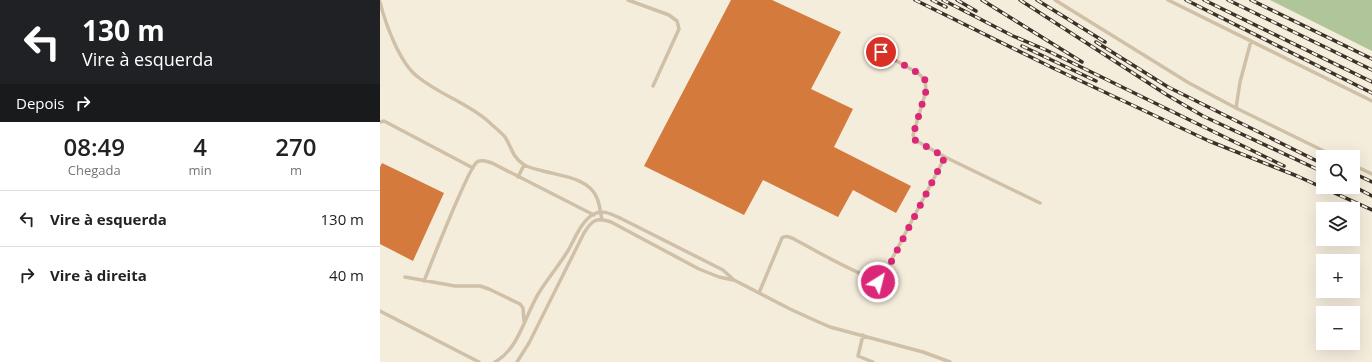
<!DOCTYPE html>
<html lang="pt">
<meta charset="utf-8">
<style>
:root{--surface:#fff;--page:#f2f2f2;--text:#222;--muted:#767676;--line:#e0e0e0}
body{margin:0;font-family:"Open Sans",sans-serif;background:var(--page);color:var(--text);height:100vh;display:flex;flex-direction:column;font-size:15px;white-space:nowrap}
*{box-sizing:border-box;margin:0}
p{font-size:13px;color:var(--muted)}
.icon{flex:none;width:22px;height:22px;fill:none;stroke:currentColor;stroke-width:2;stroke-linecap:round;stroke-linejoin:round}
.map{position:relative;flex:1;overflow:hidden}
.panel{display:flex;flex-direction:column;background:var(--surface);width:380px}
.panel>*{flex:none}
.hud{background:#202124;color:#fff;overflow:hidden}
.controls{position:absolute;left:936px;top:150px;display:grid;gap:8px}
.controls a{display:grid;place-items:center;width:44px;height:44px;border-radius:0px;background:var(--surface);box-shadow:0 4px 16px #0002;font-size:20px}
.pin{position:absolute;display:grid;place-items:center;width:34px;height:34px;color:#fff;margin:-17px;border:2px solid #fff;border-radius:50%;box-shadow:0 1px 4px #0007}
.me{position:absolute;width:44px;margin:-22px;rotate:36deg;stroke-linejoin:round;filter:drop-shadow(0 0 3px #0008)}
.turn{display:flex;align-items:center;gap:14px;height:84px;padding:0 16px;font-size:18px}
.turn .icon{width:52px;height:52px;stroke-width:2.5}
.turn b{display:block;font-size:28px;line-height:34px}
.then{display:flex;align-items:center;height:38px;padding:0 16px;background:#0003;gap:8px;font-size:15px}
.eta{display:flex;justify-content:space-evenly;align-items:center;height:68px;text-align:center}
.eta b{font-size:24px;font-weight:600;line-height:28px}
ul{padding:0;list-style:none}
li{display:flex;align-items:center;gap:12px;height:56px;padding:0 16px;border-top:1px solid var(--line)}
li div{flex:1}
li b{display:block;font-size:15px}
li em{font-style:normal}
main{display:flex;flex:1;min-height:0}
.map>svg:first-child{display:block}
</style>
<main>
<section class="panel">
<div class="hud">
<div class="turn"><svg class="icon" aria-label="left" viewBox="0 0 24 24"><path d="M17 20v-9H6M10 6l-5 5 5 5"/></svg><div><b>130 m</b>Vire à esquerda</div></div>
<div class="then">Depois<svg class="icon" aria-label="right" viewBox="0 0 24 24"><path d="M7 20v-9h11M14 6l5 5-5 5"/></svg></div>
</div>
<div class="eta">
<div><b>08:49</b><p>Chegada</p></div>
<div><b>4</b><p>min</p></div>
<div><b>270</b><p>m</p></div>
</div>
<ul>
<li><svg class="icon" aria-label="left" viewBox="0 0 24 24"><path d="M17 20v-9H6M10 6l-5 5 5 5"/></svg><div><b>Vire à esquerda</b></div><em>130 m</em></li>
<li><svg class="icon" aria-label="right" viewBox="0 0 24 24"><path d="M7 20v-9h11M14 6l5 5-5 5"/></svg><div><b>Vire à direita</b></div><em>40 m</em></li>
</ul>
</section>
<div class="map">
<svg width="992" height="362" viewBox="0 0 992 362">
<rect width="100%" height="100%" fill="#f5eddc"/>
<!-- green -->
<path fill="#b0c69a" d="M890,0H992V51Z"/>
<!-- building -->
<path fill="#d37a3c" d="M351,0H392L461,32L431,89L473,109L454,147L531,186L516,213L473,190L458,217L383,180L364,215L264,166Z
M2,163L64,193L33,261L0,244V167Z"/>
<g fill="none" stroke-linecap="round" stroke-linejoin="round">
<!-- lane -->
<path stroke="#cfc0a7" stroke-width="3.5" d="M248,0L289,15L297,21L299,29L273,86
M675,0L809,83L856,108L956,157
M788,0L992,101
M0,2C5,23 20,64 38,77C60,95 88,103 109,122C114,127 121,132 125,137C131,146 133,158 143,164C148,168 156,169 163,171C181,176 209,178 217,198C220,205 220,212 222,219
M488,45L538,73L545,80L546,91L533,135L535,140L565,157
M856,108L860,82L871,41
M0,122L4,121L93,168
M973,165L992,174
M138,177L144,165
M25,277L75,286H100L109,289L140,304L143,308L144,321
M44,281C51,264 88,168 97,162C102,159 108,162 112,163L214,215
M379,293L402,238C406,235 409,237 414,239C441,254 469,270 498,281L501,280L565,157L660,203
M0,311L99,362
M483,335L478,356L493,362
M115,362C140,348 145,314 160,291C169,277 180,264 189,249C195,238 202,220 214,214C224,209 233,215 242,219L343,270L354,280L410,309L434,320L450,327L543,352L570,362
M137,362L149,343L204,233C212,220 216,217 231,222L319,269L339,277L353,280"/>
<defs>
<path id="rail" d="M535,0L673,68L829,141L917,176L992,210
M552,0L566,7
M563,0L633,36L666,50L904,166
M577,0L596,11
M602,0L702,62
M640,0L787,95L823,116L943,172
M657,0L725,42
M806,0L992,93
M824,0L992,82
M848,0L992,70
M871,0L992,59
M716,42L788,87L943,164
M642,46L716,81
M973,173L992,182
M973,186L992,196"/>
</defs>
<!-- rail casing -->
<use href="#rail" stroke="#3a3128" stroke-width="3.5"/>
<!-- rail -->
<use href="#rail" stroke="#fcf6ea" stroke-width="2" stroke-dasharray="6" stroke-linecap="butt"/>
</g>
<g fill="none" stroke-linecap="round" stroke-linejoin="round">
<!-- route -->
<path stroke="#db2777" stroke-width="7" stroke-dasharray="0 12.6" d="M498,282L501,280L504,276L565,157L535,140L533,135L546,91L545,80L538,73L501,52"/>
</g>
</svg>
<div class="controls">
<a><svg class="icon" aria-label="search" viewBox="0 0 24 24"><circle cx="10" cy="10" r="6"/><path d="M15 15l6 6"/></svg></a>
<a><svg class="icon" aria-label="layers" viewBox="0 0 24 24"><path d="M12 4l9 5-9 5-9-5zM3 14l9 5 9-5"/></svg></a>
<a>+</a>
<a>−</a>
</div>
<div class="pin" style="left:501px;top:52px;background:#d93025"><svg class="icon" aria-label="arrive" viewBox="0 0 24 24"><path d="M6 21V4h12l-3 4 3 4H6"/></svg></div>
<svg class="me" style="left:498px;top:282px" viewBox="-20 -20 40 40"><circle r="17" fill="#db2777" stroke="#fff" stroke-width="3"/><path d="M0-11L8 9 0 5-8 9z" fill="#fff"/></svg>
</div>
</main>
